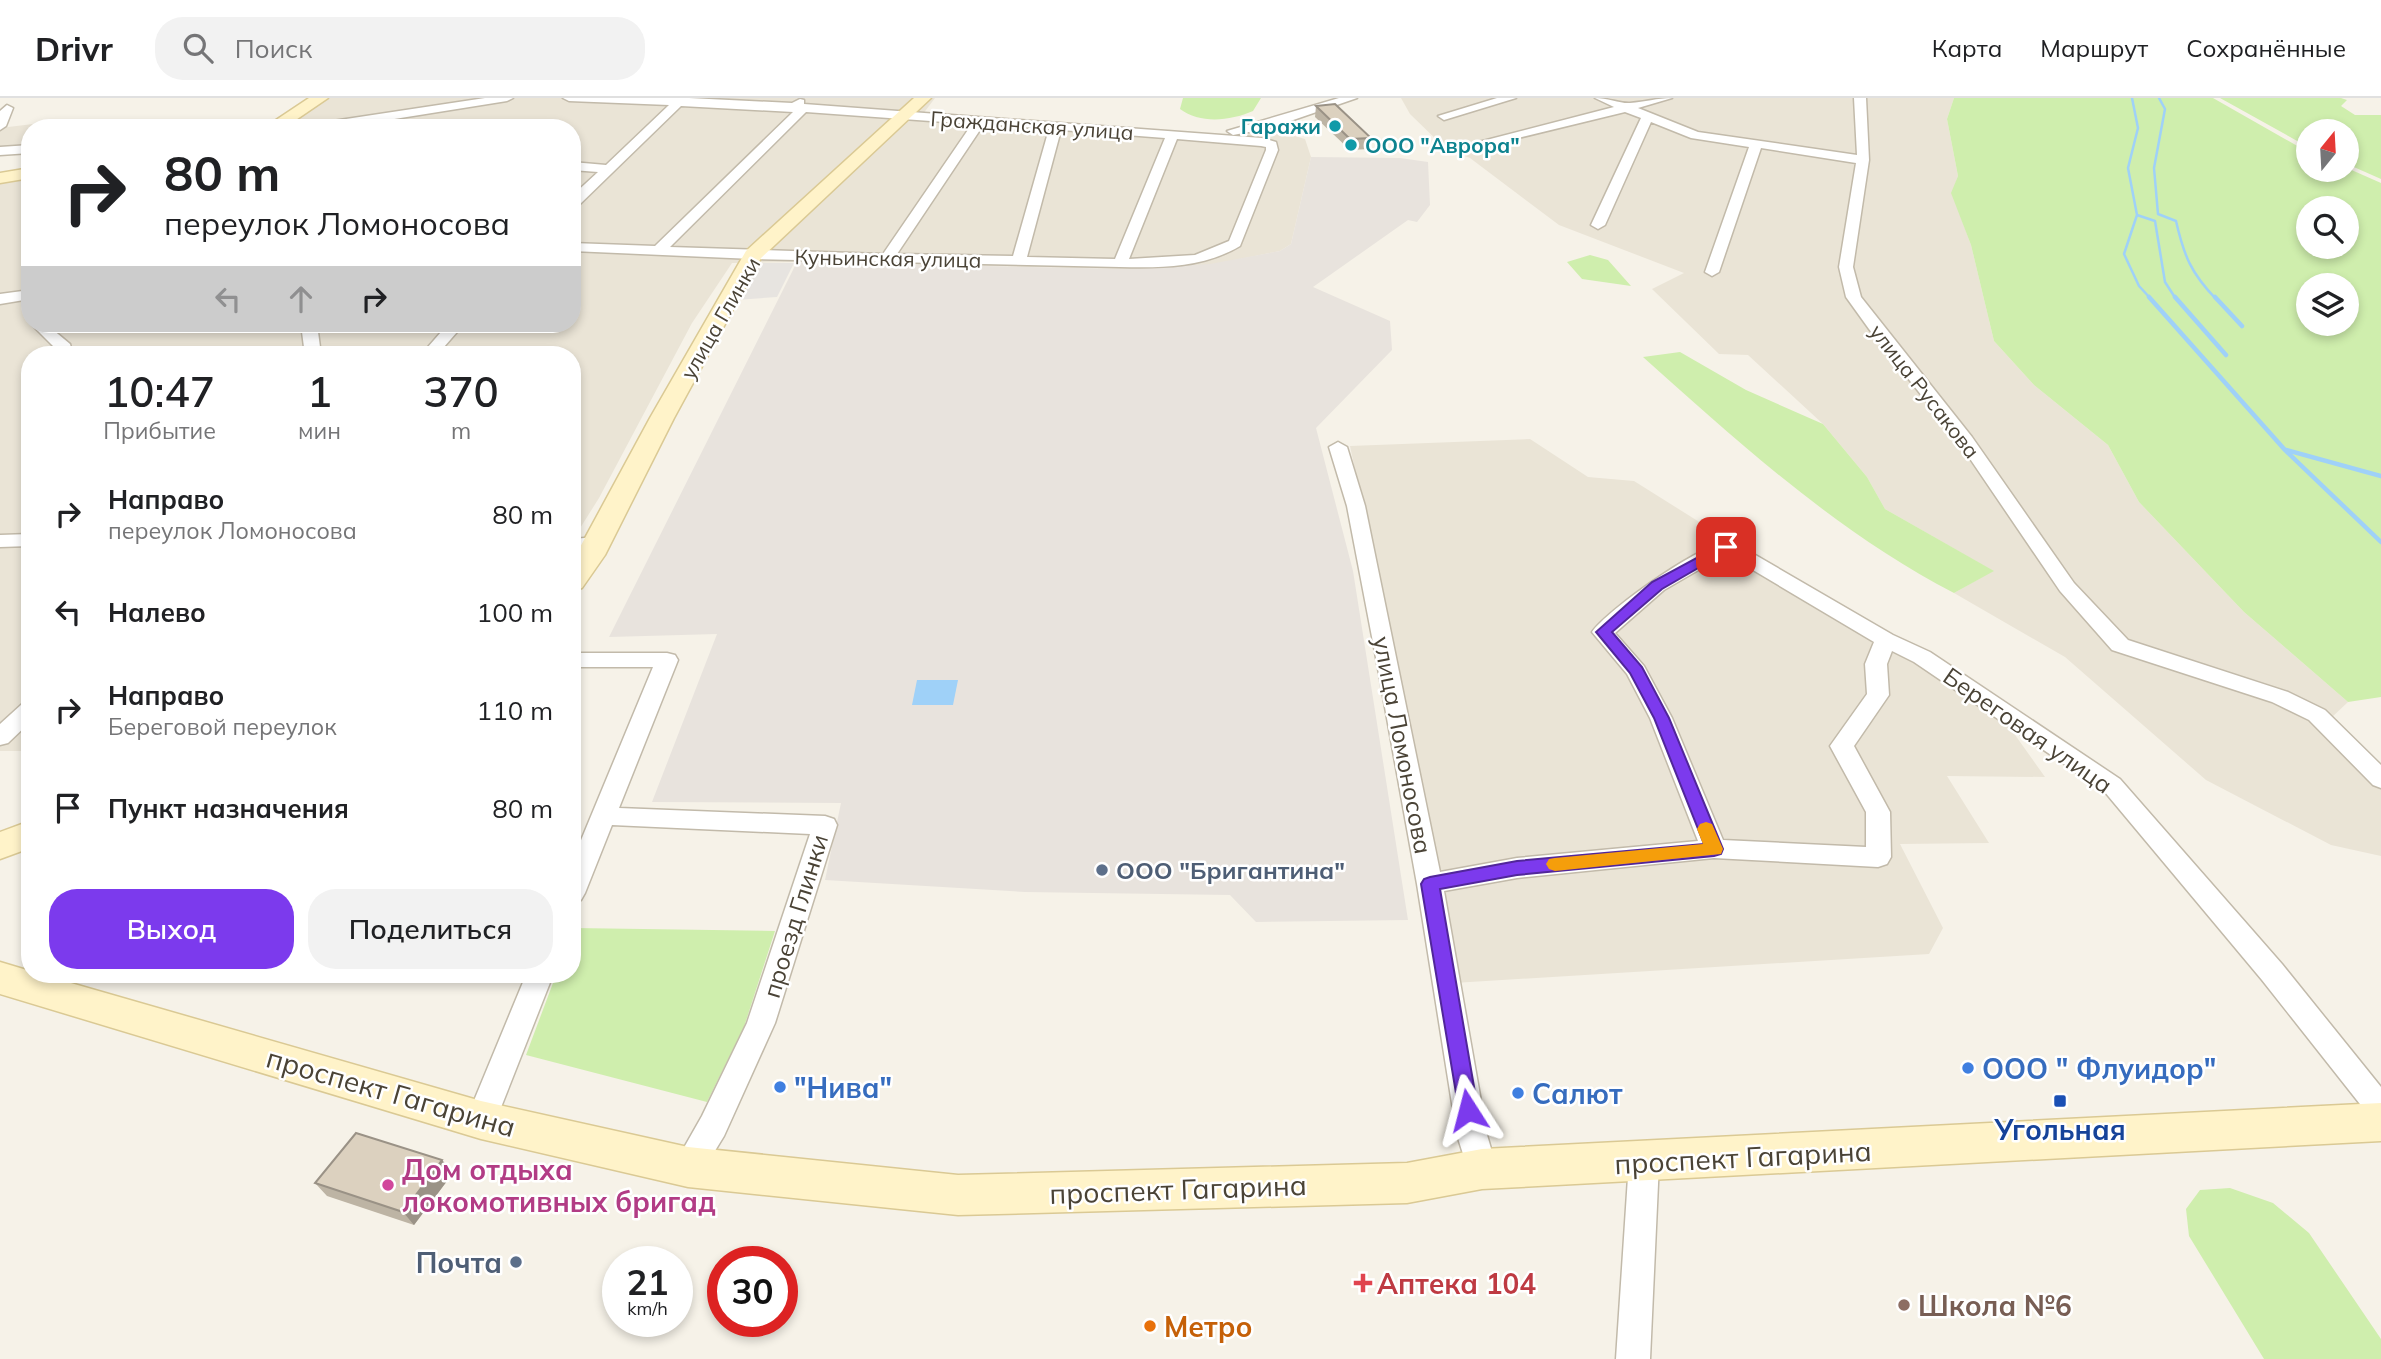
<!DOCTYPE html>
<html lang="ru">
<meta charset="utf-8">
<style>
:root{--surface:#fff;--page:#f2f2f2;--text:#202124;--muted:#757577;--line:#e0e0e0;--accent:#7c3aed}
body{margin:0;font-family:Mulish,sans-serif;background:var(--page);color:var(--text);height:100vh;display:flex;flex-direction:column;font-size:26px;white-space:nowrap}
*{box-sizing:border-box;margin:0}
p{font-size:23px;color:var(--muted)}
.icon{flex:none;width:38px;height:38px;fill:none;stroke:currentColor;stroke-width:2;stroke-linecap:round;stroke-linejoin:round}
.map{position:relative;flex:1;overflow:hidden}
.panel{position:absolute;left:21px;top:248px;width:560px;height:637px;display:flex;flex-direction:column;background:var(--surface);border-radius:28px;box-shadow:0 4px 10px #0003}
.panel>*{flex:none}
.banner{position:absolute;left:21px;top:21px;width:560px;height:214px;border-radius:28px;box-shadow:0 4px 10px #0003;background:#fff;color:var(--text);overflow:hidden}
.needle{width:46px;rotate:18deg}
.buttons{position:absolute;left:2296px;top:21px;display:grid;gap:14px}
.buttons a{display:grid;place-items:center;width:63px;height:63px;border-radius:50%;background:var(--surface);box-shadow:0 4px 10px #0003;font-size:35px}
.speed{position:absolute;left:602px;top:1148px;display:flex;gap:14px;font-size:35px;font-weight:700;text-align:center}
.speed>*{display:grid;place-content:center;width:91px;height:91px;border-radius:50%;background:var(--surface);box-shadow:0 4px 10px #0003;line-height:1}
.speed small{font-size:18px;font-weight:400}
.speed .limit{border:10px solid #d22;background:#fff;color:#111}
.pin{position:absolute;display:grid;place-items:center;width:60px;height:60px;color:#fff;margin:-30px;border-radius:14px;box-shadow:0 4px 10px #0006}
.me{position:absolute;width:77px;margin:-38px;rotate:351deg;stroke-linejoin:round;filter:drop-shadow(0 0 5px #0008)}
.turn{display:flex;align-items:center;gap:24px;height:147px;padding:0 28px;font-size:32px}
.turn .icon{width:91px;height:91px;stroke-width:2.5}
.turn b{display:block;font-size:49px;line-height:60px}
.lanes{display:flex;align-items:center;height:66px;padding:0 28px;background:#0003;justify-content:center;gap:35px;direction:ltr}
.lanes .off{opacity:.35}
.eta{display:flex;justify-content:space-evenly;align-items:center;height:119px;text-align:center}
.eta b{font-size:42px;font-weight:600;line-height:49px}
.action{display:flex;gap:14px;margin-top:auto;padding:14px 28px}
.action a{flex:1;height:80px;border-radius:28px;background:var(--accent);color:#fff;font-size:28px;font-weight:600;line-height:80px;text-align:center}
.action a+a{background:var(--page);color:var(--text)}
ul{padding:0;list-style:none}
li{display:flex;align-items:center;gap:21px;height:98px;padding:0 28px}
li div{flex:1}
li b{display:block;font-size:26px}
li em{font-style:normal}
header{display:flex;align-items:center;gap:42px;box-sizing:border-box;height:98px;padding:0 35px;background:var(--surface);border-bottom:2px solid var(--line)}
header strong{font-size:33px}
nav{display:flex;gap:38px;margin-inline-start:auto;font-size:24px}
.search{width:490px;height:63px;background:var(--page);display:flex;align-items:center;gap:18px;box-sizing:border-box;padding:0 24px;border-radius:28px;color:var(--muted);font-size:26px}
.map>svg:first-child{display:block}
</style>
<header>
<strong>Drivr</strong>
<div class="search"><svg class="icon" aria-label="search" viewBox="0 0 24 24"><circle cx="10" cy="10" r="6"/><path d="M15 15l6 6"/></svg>Поиск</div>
<nav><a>Карта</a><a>Маршрут</a><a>Сохранённые</a></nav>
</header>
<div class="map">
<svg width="2381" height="1261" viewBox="0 0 2381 1261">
<rect width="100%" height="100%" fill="#f6f2e8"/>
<!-- residential -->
<path fill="#eae4d6" d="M330,0H935L923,16L1227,38L1274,32L1305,41L1311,59L1291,146L1280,153L1210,167L1128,171L797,164L732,165L692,225L599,400L572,443V257H30V653H0V83L30,78V226H572V30H282Z
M1401,0H1954L1947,21L1958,78L1952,95L1971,147L1994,243L2034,287L2108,347L2139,404L2244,514L2348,604L2331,620L2381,669V758L2331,747L2206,682L2065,559L1954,495L1993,473L1885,411L1867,379L1823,326L1748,257L1719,256L1652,191L1684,175L1559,127L1470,60L1445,50L1410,16Z
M66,22L64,30H30V48L10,51L0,57V30Z
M1530,341L1588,379L1634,383L1736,447L1983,592L2045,679L1947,678L1989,745L1900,746L1943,830L1929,856L1454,885L1418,666L1350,348Z"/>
<!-- industrial -->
<path fill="#e8e3dd" d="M1311,59L1400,60L1428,64L1430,107L1417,124L1408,122L1313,189L1390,223L1392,252L1316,330L1353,473L1408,822L1256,824L1230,797L1025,794L825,782L841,705L652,704L717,536L609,539L797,164L1128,171L1210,166L1280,153L1291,146Z"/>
<!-- green -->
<path fill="#cfeead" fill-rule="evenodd" d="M1183,0H1261L1253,13C1230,23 1200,26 1180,11Z
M1954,0H2213L2308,54V72L2347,70L2381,85V599L2348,604L2244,514L2139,404L2108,347L2034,287L1994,243L1971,147L1951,95L1958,78L1947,21ZM2347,110V149H2308V110ZM2347,187V226H2308V187Z
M2220,0H2341L2347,2L2341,8L2355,17H2381V81L2347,66V33H2308V49Z
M1590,157L1608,162L1631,188L1582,181L1567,164Z
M1680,254L1746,292L1823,326L1867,379L1885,411L1994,473L1954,495C1838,435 1739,345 1643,259Z
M574,830L775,833L744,929L707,1004L526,957L556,877H572Z
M2230,1090L2273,1105L2309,1135L2381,1241V1261H2264L2189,1138L2186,1111L2200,1092Z"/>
<!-- parking -->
<path fill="#e7e4e0" d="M757,165H794L777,199L736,202Z"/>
<!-- water -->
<path fill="#9fd1f8" d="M917,582H958L953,607H912Z"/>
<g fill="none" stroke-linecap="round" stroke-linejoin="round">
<!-- stream-far1 -->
<path stroke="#9fd1f8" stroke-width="2.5" d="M2132,0L2138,30L2128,70L2137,117L2124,156L2139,188L2151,201
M2159,0L2165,11L2154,70L2158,116L2176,123C2184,158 2191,175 2216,201
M2137,117L2155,123L2165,184L2176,201"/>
<!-- stream -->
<path stroke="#9fd1f8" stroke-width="4.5" d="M2149,199L2285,352L2381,444
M2175,199L2226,257
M2215,199L2242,228
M2286,352L2381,378"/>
<defs>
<path id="street" d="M485,0H513L507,3L338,30H307L313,26Z
M563,0H689L792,5L800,1L804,2V6L1262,40L1276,44L1278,52L1240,148C1203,170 1162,170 1120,169L753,161L572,153V145L655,148L793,14L681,8L577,109L572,110V98L598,74L572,72V64L606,67L669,7L569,3ZM806,14L972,26L883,156L670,149ZM984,26L1049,31L1013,158L897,156ZM1061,32L1165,40L1115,161L1027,159ZM1177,41L1261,48L1266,49V52L1229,143L1195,157L1129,161Z
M1339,0H1357L1270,30L1233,37L1227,33Z
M1497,0H1516L1444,22L1438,18Z
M1595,0C1607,0 1622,6 1630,5C1645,4 1657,0 1672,0L1638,10L1698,34L1857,57L1854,0H1866L1869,62L1853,169L1861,199L1972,339L2074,485L2128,542L2288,594L2325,612L2381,667V690L2373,687L2309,622L2272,604L2112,552L2060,493L1960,346L1869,231L1846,199L1839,169L1856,65L1761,50L1719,174L1712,178L1705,174L1749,49L1691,40L1651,24L1605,127L1598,131L1591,127L1641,20L1625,14L1473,51L1467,47L1614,9Z
M7,7L13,10L6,28L0,32V13Z
M30,47V55L0,57V49Z
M30,192V201L0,206V196Z
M30,225L46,226L70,246L73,257H57L56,251Z
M301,226H317L321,257H305Z
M448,226H464L437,257H421Z
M1338,344L1347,349L1365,408L1440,774L1517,760L1698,743L1650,620L1627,576L1592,534C1607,512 1710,438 1733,444L1893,537L1930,554L2120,681L2282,866L2381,989V1024L2371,1020L2262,882L2104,693L1914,564L1892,553L1887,566L1889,597L1854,648L1890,714L1891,759L1887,766L1878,769L1714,760L1517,780L1444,793L1487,1037L1497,1071L1493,1081L1482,1085L1471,1081L1457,1037L1417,786L1377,565L1347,408L1329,349ZM1726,456L1874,544L1865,566L1867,596L1830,648L1866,714V749L1723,742L1672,620L1644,568L1615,535L1664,492Z
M30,436V448L0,449V437Z
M597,439L604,441L607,445L604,449L572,453V441Z
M572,555H667L675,557L678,562L619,710L825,718L834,721L837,727L775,925L724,1038L699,1079L688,1083L677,1079L673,1069L702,1018L747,925L810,736L612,727L585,795L581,802L572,805V764L653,569H572Z
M30,603V624L8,645L0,647V626L22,606Z
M526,877H553L496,1022L492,1032L481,1036L470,1032L466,1022Z
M1644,1050L1655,1054L1659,1064L1650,1261H1616L1629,1064L1633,1054Z"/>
<path id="secondary" d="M309,0H328L284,30H264Z
M914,0H931L761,160L674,320L605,457L582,490L572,493V464L650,320L746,153Z
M30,70V80L0,85V75Z
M30,723V750L0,761V734Z
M0,864L30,873V877H43L481,1003L688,1049L958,1077L1407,1065L1482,1051L2381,1005V1043L1482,1091L1407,1105L958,1117L688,1089L481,1041L0,896Z"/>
</defs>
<!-- street casing -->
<use href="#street" stroke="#c2baaa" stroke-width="3"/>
<!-- secondary casing -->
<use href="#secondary" stroke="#dac994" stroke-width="3"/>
<!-- street -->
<use href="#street" fill="#fff" fill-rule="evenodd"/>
<!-- secondary -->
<use href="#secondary" fill="#fff3c9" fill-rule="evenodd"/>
</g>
<!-- wall -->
<path fill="#bdb4a4" d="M1316,8L1371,40L1370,51L1350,52L1315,19Z
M442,1062L453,1075L414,1127L327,1098L315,1085Z"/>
<!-- shaded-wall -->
<path fill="#9a9286" d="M442,1062L453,1075L414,1127L403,1114Z"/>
<!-- building -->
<path fill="#dcd1bf" stroke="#9a9286" stroke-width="2" d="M1335,6L1371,40L1350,41L1316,8Z
M356,1035L442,1062L403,1114L315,1085Z"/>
<!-- route -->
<path fill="#7c3aed" stroke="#51269a" stroke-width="2" d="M1726,444L1731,446V451L1662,491L1612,534L1642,569L1669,620L1723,751L1721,756L1714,758L1517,777L1440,791L1478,1012L1475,1019L1468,1021L1460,1019L1421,786L1424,781L1430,779L1517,763L1704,746L1654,620L1630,575L1596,534L1652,484Z"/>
<!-- slow -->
<path fill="#f59e0b" d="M1706,724L1712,726L1723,751L1721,756L1555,773L1549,771L1546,766L1549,761L1555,760L1703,746L1697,731L1700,726Z"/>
<!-- markers -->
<g fill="#0f9aa8" stroke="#fff" stroke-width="2.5">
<circle cx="1335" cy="28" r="7"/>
<circle cx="1351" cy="47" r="7"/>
</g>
<g fill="#5c6f8a" stroke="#fff" stroke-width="2.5">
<circle cx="1102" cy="772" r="7"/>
<circle cx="516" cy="1164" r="7"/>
</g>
<g fill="#3f7fe0" stroke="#fff" stroke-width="2.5">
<circle cx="1968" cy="970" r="7"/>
<circle cx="780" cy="989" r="7"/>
<circle cx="1518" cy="995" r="7"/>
</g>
<rect fill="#1a4fb4" stroke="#fff" stroke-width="2.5" x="2053" y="996" width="14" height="14" rx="3.5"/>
<circle fill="#d1479c" stroke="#fff" stroke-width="2.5" cx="388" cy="1087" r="7"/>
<path fill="#e0444e" stroke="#fff" stroke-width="2.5" d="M1359.5 1174.5h7v7h7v7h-7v7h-7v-7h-7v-7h7z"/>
<circle fill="#8d6e63" stroke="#fff" stroke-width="2.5" cx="1904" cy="1207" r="7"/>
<circle fill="#e8710a" stroke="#fff" stroke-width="2.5" cx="1150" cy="1228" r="7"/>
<g text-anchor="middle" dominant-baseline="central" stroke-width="5" stroke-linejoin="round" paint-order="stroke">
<!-- far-street labels -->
<g font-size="21" fill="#4a4336" stroke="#fff">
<text transform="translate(1032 27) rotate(4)">Гражданская улица</text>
<text transform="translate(888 160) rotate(1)">Куньинская улица</text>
<text transform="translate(720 220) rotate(-60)">улица Глинки</text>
<text transform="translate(1925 293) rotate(52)">улица Русакова</text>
</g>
<!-- far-culture labels -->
<g font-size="21" font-weight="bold" fill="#0d838f" stroke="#fff" text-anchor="end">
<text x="1321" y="28">Гаражи</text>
<text x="1365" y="47" text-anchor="start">ООО "Аврора"</text>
</g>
<!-- street labels -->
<g font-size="24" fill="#4a4336" stroke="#fff">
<text transform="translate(2028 632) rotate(35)">Береговая улица</text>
<text transform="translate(1403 647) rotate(79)">улица Ломоносова</text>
<text transform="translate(795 818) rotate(-73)">проезд Глинки</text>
</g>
<!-- service labels -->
<g font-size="24" font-weight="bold" fill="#4e5e75" stroke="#fff" text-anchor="start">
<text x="1116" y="772">ООО "Бригантина"</text>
</g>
<!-- near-shop labels -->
<g font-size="28" font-weight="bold" fill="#366cbe" stroke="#fff" text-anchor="start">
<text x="1982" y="970">ООО " Флуидор"</text>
<text x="794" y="989">"Нива"</text>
<text x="1532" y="995">Салют</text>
</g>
<!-- near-street labels -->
<g font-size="28" fill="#4a4336" stroke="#fff">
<text transform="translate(391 994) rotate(16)">проспект Гагарина</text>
<text transform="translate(1743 1059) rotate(-3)">проспект Гагарина</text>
<text transform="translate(1178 1091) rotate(-2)">проспект Гагарина</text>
</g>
<!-- near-transit labels -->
<g font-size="28" font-weight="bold" fill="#164399" stroke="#fff">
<text x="2060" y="1031">Угольная</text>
</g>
<!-- near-hotel labels -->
<g font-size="28" font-weight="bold" fill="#b23c85" stroke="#fff" text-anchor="start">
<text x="402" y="1071">Дом отдыха<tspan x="402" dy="32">локомотивных бригад</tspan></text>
</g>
<!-- near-service labels -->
<g font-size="28" font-weight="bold" fill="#4e5e75" stroke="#fff" text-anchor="end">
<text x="502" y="1164">Почта</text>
</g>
<!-- near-health labels -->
<g font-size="28" font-weight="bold" fill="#be3a42" stroke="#fff" text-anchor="start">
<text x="1377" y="1185">Аптека 104</text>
</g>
<!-- near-education labels -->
<g font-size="28" font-weight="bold" fill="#785e54" stroke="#fff" text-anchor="start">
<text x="1918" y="1207">Школа №6</text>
</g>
<!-- near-food labels -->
<g font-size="28" font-weight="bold" fill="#c56008" stroke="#fff" text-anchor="start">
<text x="1164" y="1228">Метро</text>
</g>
</g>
</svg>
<div class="buttons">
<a><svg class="needle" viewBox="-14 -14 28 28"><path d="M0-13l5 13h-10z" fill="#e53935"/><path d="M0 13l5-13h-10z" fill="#757577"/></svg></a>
<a><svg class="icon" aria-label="search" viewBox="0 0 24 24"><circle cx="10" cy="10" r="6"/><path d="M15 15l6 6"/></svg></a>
<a><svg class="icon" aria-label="layers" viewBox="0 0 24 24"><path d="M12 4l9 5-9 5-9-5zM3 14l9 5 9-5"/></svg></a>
</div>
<div class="speed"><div>21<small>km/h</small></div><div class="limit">30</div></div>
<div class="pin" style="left:1726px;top:449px;background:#d93025"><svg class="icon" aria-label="arrive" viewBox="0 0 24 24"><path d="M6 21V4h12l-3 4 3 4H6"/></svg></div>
<svg class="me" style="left:1468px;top:1012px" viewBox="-20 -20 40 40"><path d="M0-17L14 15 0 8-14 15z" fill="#7c3aed" stroke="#fff" stroke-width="4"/></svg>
<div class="banner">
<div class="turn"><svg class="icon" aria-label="right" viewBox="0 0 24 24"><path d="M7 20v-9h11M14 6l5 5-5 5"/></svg><div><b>80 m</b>переулок Ломоносова</div></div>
<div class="lanes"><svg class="icon off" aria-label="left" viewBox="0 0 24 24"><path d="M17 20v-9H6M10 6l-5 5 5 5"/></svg><svg class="icon off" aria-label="ahead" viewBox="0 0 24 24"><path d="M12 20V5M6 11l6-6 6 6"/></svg><svg class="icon" aria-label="right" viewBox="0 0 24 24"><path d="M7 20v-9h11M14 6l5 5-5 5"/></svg></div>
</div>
<section class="panel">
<div class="eta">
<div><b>10:47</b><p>Прибытие</p></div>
<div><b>1</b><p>мин</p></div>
<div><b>370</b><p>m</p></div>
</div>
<ul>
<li><svg class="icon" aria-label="right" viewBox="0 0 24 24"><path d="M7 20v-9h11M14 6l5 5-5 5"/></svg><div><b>Направо</b><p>переулок Ломоносова</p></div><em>80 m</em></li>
<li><svg class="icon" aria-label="left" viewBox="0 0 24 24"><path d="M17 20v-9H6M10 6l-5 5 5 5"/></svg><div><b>Налево</b></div><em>100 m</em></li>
<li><svg class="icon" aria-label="right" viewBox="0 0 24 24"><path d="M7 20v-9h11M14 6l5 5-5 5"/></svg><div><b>Направо</b><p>Береговой переулок</p></div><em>110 m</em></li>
<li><svg class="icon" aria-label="arrive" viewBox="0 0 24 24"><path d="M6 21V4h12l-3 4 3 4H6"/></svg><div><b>Пункт назначения</b></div><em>80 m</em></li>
</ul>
<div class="action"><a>Выход</a><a>Поделиться</a></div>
</section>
</div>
